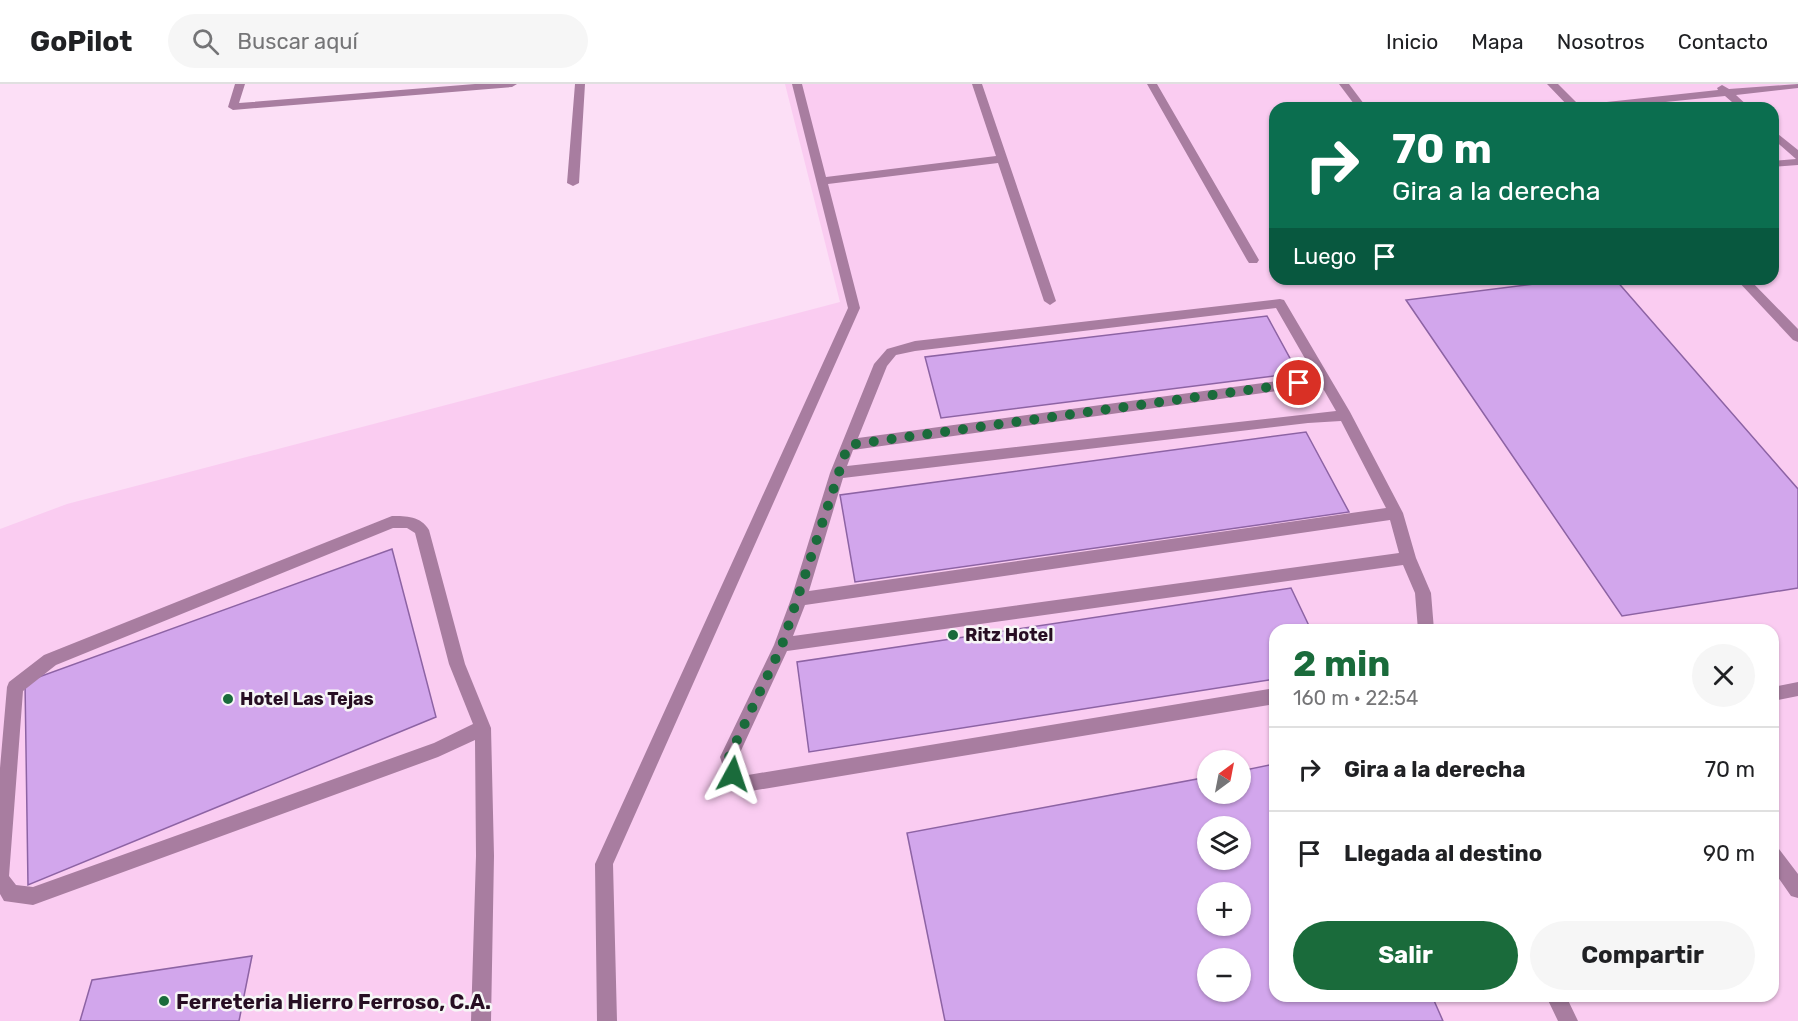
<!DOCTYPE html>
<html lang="es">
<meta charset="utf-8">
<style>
:root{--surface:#fff;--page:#f6f6f6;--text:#202124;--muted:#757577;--line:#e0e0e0;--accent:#1a6b3b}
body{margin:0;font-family:Rubik,sans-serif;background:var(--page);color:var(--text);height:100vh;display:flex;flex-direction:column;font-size:22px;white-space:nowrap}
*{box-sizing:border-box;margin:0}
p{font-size:20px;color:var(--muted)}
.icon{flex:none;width:33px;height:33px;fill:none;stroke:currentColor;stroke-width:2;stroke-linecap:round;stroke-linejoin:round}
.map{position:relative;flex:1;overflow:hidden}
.details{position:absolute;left:1269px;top:540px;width:510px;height:378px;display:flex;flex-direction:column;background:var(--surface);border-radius:18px;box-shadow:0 2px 4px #0004}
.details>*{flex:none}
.hud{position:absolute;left:1269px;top:18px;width:510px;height:183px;border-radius:18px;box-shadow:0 2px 4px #0004;background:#0b6e4f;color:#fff;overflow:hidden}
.needle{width:39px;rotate:32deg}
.controls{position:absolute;left:1197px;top:666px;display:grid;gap:12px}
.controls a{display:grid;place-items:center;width:54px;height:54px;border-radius:50%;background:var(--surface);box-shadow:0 2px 4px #0004;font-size:30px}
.pin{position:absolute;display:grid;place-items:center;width:51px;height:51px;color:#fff;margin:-26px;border:3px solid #fff;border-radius:50%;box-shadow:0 2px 6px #0007}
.me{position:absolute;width:66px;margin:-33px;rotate:5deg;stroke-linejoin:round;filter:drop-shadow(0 0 4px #0008)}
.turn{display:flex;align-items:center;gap:21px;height:126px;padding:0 24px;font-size:27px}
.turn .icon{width:78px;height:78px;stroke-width:2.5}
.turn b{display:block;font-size:42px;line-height:51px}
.then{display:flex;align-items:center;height:57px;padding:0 24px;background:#0003;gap:12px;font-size:22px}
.round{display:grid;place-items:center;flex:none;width:63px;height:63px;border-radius:32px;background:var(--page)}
.head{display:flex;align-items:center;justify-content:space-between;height:102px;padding:0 24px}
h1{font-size:36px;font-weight:700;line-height:45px;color:var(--accent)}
.cta{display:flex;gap:12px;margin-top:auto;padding:12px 24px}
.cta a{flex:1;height:69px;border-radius:36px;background:var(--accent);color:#fff;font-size:24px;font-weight:700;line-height:69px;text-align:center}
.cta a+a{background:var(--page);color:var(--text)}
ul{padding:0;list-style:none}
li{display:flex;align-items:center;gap:18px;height:84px;padding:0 24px;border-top:2px solid var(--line)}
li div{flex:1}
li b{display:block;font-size:22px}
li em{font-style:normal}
header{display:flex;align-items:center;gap:36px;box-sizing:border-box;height:84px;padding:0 30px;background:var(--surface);border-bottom:2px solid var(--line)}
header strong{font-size:28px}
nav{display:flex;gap:33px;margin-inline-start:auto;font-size:21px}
.search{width:420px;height:54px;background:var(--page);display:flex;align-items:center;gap:15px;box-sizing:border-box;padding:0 21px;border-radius:33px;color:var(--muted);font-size:22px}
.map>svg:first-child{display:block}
</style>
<header>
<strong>GoPilot</strong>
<div class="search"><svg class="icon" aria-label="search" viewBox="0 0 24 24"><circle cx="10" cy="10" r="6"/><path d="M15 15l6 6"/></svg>Buscar aquí</div>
<nav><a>Inicio</a><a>Mapa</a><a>Nosotros</a><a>Contacto</a></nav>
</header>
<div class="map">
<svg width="1798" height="937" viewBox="0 0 1798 937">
<rect width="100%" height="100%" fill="#fcdff6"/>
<!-- built -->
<path fill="#faccf1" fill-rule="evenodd" d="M785,0H1798V937H0V445L67,420L840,218ZM1275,24H1773V195H1275ZM1275,546H1773V912H1275ZM1208,676H1240V710H1208ZM1208,742H1240V776H1208ZM1208,808H1240V842H1208ZM1208,874H1240V908H1208Z"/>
<!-- building -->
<path fill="#d2a6ec" stroke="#8d63a4" stroke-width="1.5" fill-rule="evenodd" d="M1574,195H1615L1798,405V504L1622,532L1406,216Z
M1267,232L1298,289L941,334L925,273Z
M1306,348L1349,428L855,498L840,411Z
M392,465L436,633L28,801L25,598Z
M1291,504L1311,546H1275V595L809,668L797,578Z
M1275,680V912H1432L1443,937H945L907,749L1208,693V710H1240V687ZM1208,742H1240V776H1208ZM1208,808H1240V842H1208ZM1208,874H1240V908H1208Z
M252,872L239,937H80L92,896Z"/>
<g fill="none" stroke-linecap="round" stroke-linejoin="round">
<!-- lane -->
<path fill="#a87da0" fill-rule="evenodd" d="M1280,215L1284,216L1350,328L1403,429L1416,474L1431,509L1434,546H1418L1415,509L1403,481L787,567L738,673L740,684L748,691L1275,604V620L745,708L727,695L720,673L774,561L791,515L830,389L874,280L887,265L915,257ZM1276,224L1315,292L858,354L887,282L896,271L915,267ZM1321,301L1336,327L847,382L853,366ZM1341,337L1386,424L809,507L843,394L1308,339ZM1390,436L1399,469L793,552L805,521Z
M392,432C406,432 421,432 429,446L465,580L491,644L494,772L491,937H471L476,772L475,656L438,673L33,821L4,817L0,810V684L7,603L9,598L44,571ZM393,444H407L415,449L449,580L473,640L434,659L33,803L16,801L9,792L23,607L56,581Z
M1798,598V612L1773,617V603Z
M1773,762L1779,765L1798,790V814L1791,812L1773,786Z
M1546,912H1566L1578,937H1558Z"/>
<!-- street -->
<path fill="#a87da0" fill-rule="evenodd" d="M235,0H245L239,19L475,0H517L512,3L233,26L228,23Z
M575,0H585L579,99L573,102L567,99Z
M792,0H802L826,93L996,72L972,0H982L1056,217L1050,221L1044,217L998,79L828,100L860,224L613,780L617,937H597L595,780L848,224Z
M1147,0H1157L1259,176L1257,179H1249L1247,176Z
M1339,0H1349L1367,24H1357Z
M1547,0H1558L1579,21L1718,6L1717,4L1722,1L1729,5L1798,0V4L1736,11L1750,24H1739L1725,12L1606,24H1570Z
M1773,46L1798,66V81L1773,83V77L1796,75L1773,55Z
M1736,195H1749L1798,245V258L1793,256Z"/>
</g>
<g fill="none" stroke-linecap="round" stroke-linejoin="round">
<!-- route -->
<path stroke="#1a6b3b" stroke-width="10" stroke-dasharray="0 18" d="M733,690L729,673L782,561L848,361L1299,299"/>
</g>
<!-- markers -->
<g fill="#1a6b3b" stroke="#f6f6f6" stroke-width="2">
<circle cx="953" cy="551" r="6"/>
<circle cx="228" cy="615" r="6"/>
<circle cx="164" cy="917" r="6"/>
</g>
<g text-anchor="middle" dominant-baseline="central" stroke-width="5" stroke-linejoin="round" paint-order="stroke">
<!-- poi labels -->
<g font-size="18" font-weight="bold" fill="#270e23" stroke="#f6f6f6" text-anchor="start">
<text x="965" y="551">Ritz Hotel</text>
<text x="240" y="615">Hotel Las Tejas</text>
</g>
<!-- near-poi labels -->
<g font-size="21" font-weight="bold" fill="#270e23" stroke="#f6f6f6" text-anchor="start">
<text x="176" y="917">Ferreteria Hierro Ferroso, C.A.</text>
</g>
</g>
</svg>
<div class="controls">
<a><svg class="needle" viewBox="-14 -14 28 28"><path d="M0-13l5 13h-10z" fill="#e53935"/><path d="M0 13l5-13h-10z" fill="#757577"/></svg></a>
<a><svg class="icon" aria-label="layers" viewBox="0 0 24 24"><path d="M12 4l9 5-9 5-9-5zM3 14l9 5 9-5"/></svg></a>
<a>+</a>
<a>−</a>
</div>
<div class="pin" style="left:1299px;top:299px;background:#d93025"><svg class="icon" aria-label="arrive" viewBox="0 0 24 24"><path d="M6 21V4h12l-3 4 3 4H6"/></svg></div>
<svg class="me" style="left:733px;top:690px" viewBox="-20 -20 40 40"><path d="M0-17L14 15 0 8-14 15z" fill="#1a6b3b" stroke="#fff" stroke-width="4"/></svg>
<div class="hud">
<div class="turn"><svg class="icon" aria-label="right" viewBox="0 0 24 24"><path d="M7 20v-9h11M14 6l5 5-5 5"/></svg><div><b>70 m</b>Gira a la derecha</div></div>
<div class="then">Luego<svg class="icon" aria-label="arrive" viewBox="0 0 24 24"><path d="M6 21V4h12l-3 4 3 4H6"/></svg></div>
</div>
<section class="details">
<div class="head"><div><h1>2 min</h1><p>160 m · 22:54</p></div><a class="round"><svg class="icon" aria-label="close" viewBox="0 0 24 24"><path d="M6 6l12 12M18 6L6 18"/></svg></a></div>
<ul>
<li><svg class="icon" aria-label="right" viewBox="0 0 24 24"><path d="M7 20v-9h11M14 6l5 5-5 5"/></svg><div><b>Gira a la derecha</b></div><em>70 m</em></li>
<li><svg class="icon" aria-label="arrive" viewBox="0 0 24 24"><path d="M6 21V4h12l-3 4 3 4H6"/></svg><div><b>Llegada al destino</b></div><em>90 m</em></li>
</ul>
<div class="cta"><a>Salir</a><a>Compartir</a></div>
</section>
</div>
